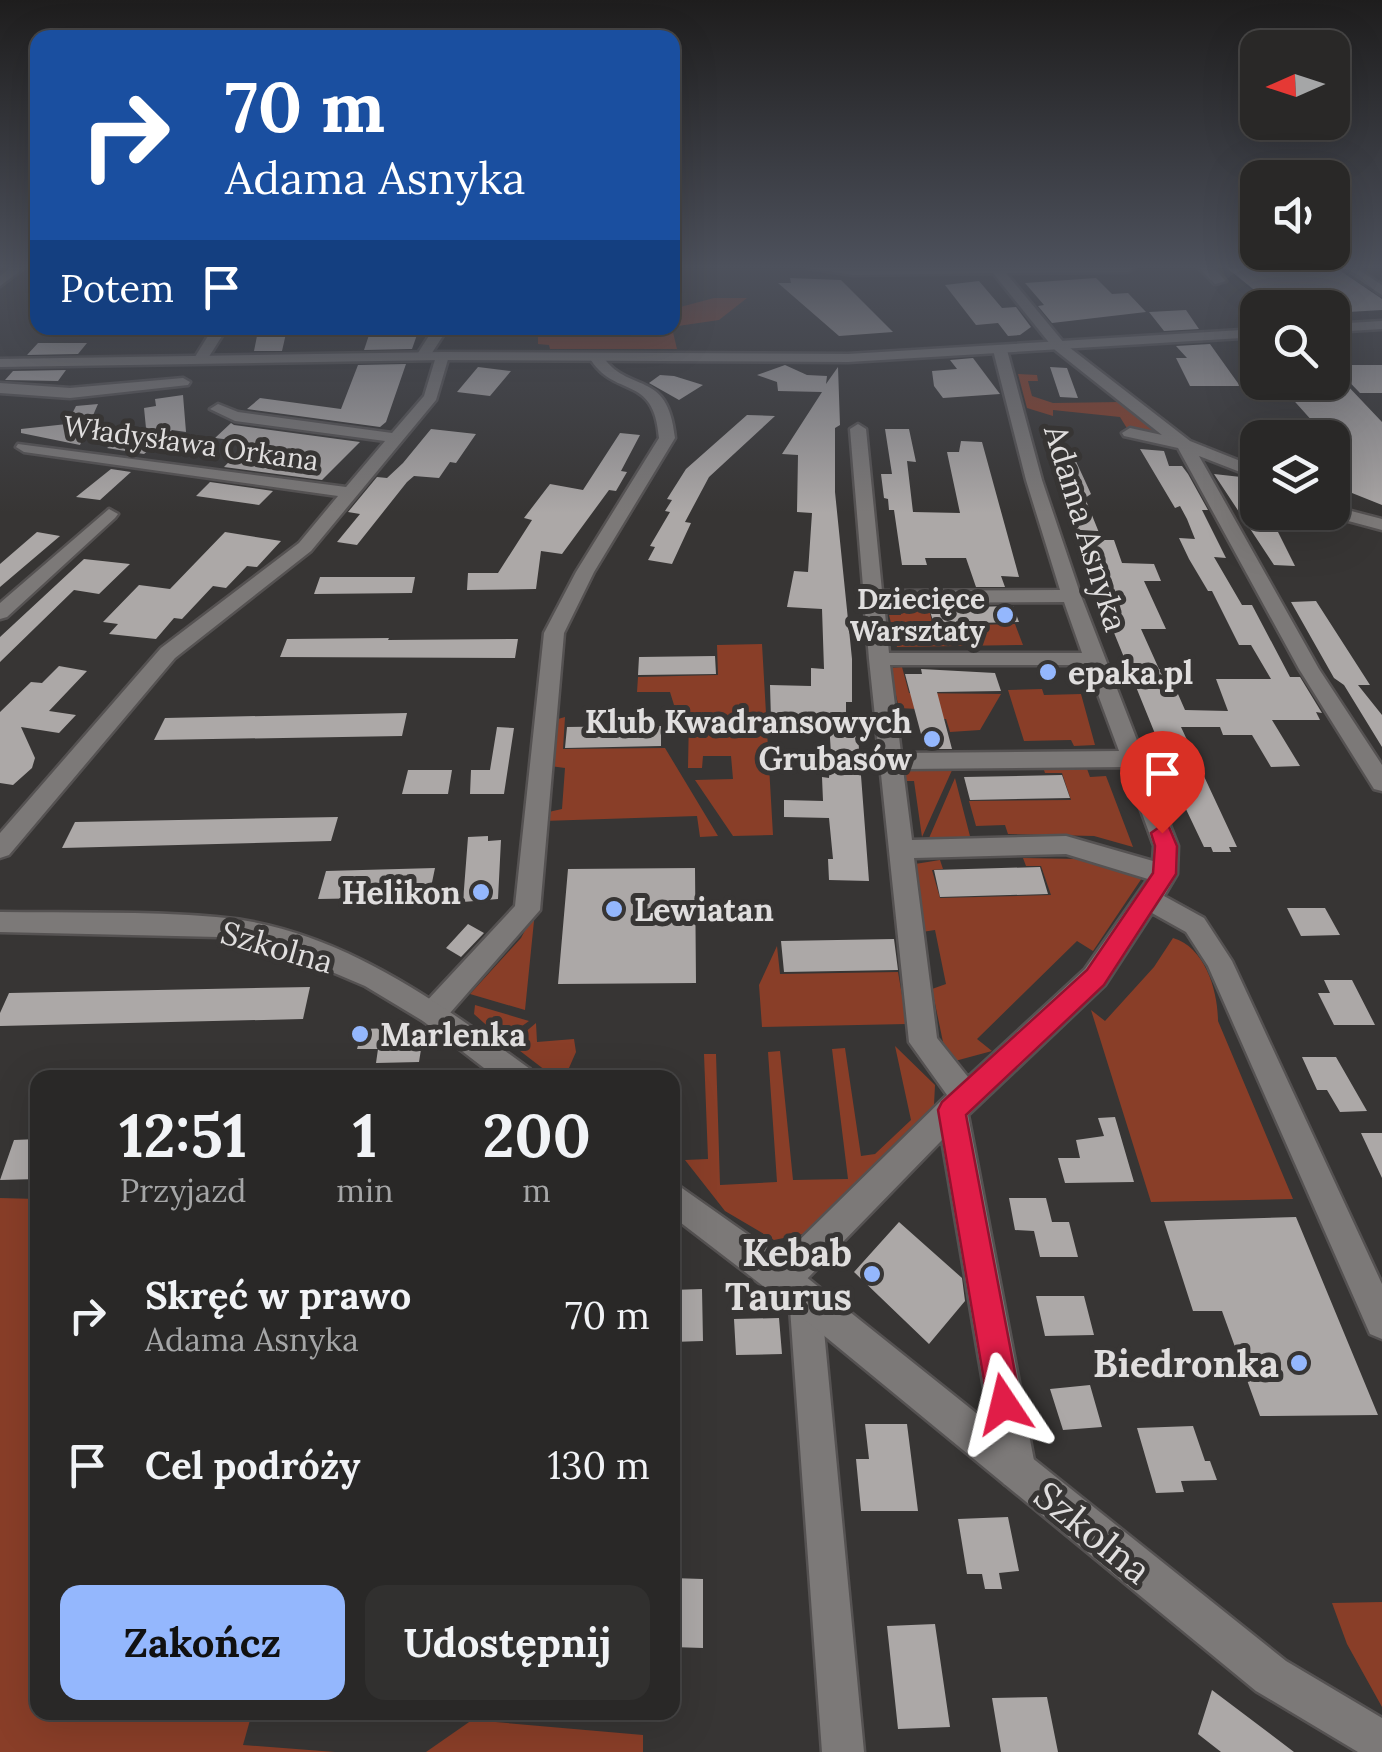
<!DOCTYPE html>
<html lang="pl">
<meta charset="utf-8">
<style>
:root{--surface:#292827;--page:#31302f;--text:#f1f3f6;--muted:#a5a6a7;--line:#454444;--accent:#94b7fd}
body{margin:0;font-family:Lora,serif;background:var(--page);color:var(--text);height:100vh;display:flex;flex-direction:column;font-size:38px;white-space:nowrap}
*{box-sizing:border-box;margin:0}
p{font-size:32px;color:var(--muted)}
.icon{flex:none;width:55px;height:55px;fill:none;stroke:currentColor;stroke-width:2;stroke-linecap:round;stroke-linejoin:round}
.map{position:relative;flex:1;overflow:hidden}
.sheet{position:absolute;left:30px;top:1070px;width:650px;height:650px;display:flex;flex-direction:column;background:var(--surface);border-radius:20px;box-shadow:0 10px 40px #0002,0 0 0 2px var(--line)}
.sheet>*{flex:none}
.top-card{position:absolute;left:30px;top:30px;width:650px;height:305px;border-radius:20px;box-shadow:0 10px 40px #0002,0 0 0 2px var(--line);background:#1a4fa0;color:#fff;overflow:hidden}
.needle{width:65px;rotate:267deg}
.fabs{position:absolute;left:1240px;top:30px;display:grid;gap:20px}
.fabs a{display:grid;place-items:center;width:110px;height:110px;border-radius:20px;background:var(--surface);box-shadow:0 10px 40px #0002,0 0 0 2px var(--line);font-size:50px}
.pin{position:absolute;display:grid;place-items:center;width:85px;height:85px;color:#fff;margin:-102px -42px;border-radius:50% 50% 50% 0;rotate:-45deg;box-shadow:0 0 10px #0007}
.pin .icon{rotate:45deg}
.me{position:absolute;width:110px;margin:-55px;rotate:350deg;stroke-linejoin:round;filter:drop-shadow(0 0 8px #0008)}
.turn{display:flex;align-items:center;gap:35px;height:210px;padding:0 30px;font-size:45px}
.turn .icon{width:130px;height:130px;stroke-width:2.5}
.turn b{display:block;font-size:70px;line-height:85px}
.then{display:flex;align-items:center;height:95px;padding:0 30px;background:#0003;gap:20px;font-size:38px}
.eta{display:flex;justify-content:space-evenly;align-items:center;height:170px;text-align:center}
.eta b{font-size:60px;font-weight:700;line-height:70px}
.action{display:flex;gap:20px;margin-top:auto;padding:20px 30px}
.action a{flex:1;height:115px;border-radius:20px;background:var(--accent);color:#111;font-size:40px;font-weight:700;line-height:115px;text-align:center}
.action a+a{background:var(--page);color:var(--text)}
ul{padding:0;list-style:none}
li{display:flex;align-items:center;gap:30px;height:150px;padding:0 30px}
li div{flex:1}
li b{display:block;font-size:38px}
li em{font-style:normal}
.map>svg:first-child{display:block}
</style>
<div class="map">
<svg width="1382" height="1752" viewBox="0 0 1382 1752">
<rect width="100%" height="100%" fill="#373534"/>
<!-- green -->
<path fill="#893e28" d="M714,298H747L719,320L678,326L673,309Z
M593,328H672L677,349H550L549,345L538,344V335Z
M1018,374L1037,375L1038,381H1028L1032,396L1053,403L1121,402L1170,435L1128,430L1120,417L1053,410V416L1027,408Z
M899,601H927L933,626L1015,624L1023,645L897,647L889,615H901Z
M762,644L773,835L733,836L695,780L733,779L731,756H703L702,768H688L689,716L674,705L670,692H637L638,677L718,675L717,645Z
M902,667L909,693L1001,694L980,730L950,732L946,719H919L917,709L899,708L895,691L889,690L890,668Z
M1042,689L1044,695L1081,694L1095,745L1074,746L1071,740L1024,741L1008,690Z
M565,717L563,749L665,748L718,836L700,837L697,816L543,821L544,813L562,809L565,768L550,766L551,721Z
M1086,766L1090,777L1106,776L1133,847L1094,836L1008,834L1005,825L976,826L969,801L1071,800L1062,773H1045L1043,767Z
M953,768L922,837L914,781H900V773L907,769Z
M955,778L972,844L926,845Z
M1023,858L1080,859L1142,878L1093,951L1077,941L977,1039L992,1051L955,1061L943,1042L932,989L946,984L935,930L922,932L915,864L940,860L943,869L932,870L940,898L1051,895L1041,866H1026Z
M535,911L525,1010L470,994L521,938Z
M1173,938C1205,947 1218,991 1218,1021L1293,1199L1151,1202L1091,1010L1105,1021L1154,967Z
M777,946L780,974L898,972L907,1024L762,1027L759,985Z
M475,1005L529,1021L503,1040L474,1014Z
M536,1023L537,1042L574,1039L576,1052L565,1077H554L511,1044Z
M895,1046L935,1085L934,1105L803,1234L774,1240L725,1211L685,1160L708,1159L704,1054H716L720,1185L777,1182L768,1052L780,1051L793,1180L848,1179L832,1049L845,1048L861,1156L875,1154L911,1120Z
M0,1198L37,1199L38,1712L252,1713L243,1745L335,1752H0Z
M1382,1602V1707L1347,1644L1332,1603Z
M472,1720L643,1735V1752H426Z"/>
<!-- building -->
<path fill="#aca8a7" d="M1227,268L1338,269L1382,299V310L1348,312L1318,290L1258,293Z
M790,278L841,280L893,332L839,336L778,283H791Z
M1096,278L1112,294L1128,293L1146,312L1052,323L1038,306L1044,305L1025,283Z
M979,281L1002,308L1016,307L1031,327L1020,335L1008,336L998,323L976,325L945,285Z
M1186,310L1199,329L1164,331L1149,312Z
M287,329L282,351H254L258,331Z
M418,332L412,349L364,350L369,335Z
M38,343H87L78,354L27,355Z
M1210,344L1240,386H1190L1176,358H1187L1176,346Z
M973,358L1000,394L943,398L934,386L932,371L957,369L950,360Z
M406,364L386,422L380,427L247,409L260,398L341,409L358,365Z
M785,365L807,375L827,376L826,384L838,367L840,425L835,428V492L852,659V702H846V736H858L869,881L829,880L828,859H833L829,818L784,817V800L823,801L822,777L829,778L831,754L829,722L771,720L770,685L811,686V668L824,669L822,609L787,607L794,571L808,572L812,513L797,512L798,455L782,454L822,392L778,391L777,382L757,375Z
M1333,365H1382V393H1360Z
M478,367L511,371L490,396L457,392Z
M1050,367L1067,368L1078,398L1060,397Z
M66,370L58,381L5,380L13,371Z
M660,375L674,376L703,385L679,400L649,383Z
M1345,383L1382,422V505L1332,485V432L1314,423L1279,384Z
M183,395L186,432L172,430L144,454L107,448L125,434L147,438L144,408L156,406L155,399Z
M98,404L80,445L21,433V429L67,424L76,406Z
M747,415L775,416L709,477L685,522L691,523L672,564L648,560L655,547L650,546L670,512L665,511L672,500L667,499L686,469Z
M231,423L234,425L360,442L322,480L224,467L248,442L215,438Z
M431,429L476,434L456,463L450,462L439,478L414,476L407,482L357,545L337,542L360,514L348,512L377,477L387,478L403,463Z
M885,429H909L916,462L907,461L913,512L960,513L947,452H959L961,441L982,442L1019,577L1001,576L1005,587H976L966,558H925L927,565H902L894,510H889L888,499L884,498L881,474H892Z
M620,433L640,435L621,471L627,472L616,491L609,490L562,554L541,551L536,589L467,590L468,573H498L532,520L524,518L550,484L583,490Z
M1048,446H1069L1091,494L1085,498L1102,540H1114L1122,563L1154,564L1161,581H1144L1166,629H1141L1159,669H1167L1185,710L1228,711L1216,679H1271L1251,645H1239L1212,591H1208L1189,559L1179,538L1195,539L1187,519L1180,506L1175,508L1140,449L1164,451L1169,466H1182L1188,474L1208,510H1202L1226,558L1214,557L1242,605H1252L1290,677H1300L1322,713L1316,712L1320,720H1272L1300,766L1271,767L1252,735H1223L1220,727H1181L1237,847H1229L1231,852H1213L1211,847H1204L1184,805L1095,586Z
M111,469L131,472L100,500L76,497Z
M1214,474L1241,477L1252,495H1258V512H1268L1295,566L1274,565Z
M210,482L273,491L259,505L196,496Z
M37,532L60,536L0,587V564Z
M225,532L281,541L257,567L247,566L226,588L213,586L182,619L174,618L156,639L109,634L118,624L103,622L139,585L170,589Z
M84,559L130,564L99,594L74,590L0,662V637Z
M320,577H415L412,593L314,594Z
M1316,601L1370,685H1358L1382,715V747L1344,685L1334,678L1291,602Z
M1013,606L1019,622L934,624L929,608Z
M389,638L388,640L518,639L515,658L280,657L287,639Z
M715,656L716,674L638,675L639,657Z
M59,666L87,671L49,711L76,715L59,733L21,727L35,758L32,768L13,785L0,783V712L31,682L42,683Z
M921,669L995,673L1001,691L937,692L952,749H925L905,674H922Z
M407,713L402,736L154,740L165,718Z
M637,726H661V746L565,748L567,727Z
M497,727L514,728L504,794H470L471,770H490Z
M408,770H452L448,794H402Z
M1062,775L1070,798L970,800L964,777Z
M338,817L331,841L62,848L75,822Z
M488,836V841L501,840L498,899L463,902L468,837Z
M1040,867L1048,894L940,897L934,870Z
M435,868L429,897L318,899L326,871Z
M695,868L696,983L558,984L568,869Z
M1287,908H1325L1340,935L1301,936Z
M468,924L484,933L461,957L446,948Z
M894,939L898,970L784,972L781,941Z
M1324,980H1352L1375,1025H1334L1318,993H1330Z
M310,987L303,1019L0,1026V1013L9,993Z
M390,1028L389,1037H403L402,1043H422L419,1062L376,1063L378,1049H357L363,1029Z
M1302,1057H1336L1367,1111L1340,1112L1327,1090H1317Z
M1115,1117L1134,1182L1065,1183L1058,1158H1080L1076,1140L1104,1136L1098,1118Z
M1361,1133H1382V1178Z
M38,1139V1179L0,1180L14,1140Z
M1009,1198H1046L1052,1222H1069L1078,1257H1040L1034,1231L1015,1230Z
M1296,1217L1378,1415L1260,1416L1222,1311H1193L1164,1221Z
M899,1222L962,1278L965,1301L929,1344L854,1272Z
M702,1289L703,1341L672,1342V1290Z
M1036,1296H1084L1094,1335L1045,1336Z
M779,1318L782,1354L736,1355L734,1319Z
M1090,1385L1102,1427L1063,1430L1050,1389Z
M865,1424H907L918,1511H861L856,1459H869Z
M1193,1426L1205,1461H1210L1217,1480L1181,1481L1184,1492L1156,1493L1137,1428Z
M1008,1517L1019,1571L999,1573L1002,1589H985L982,1574H967L958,1519Z
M672,1578L703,1579V1648L672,1647Z
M935,1624L950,1727L898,1729L887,1626Z
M1212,1690L1294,1752H1221L1198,1734Z
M1047,1697L1058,1752H1001L992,1698Z"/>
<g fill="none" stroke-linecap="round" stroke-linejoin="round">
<defs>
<path id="street" d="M10,268H24L0,286V276Z
M808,268H1134L1128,272L1006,273L1065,344L1190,441L1258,468V479L1199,456L1319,669L1382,765V791L1374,789L1299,669L1178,448L1124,436L1122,433L1130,428L1162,435L1055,350L993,273L853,275Z
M1199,268H1213L1226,281L1215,284Z
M1341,268H1356L1382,285V295Z
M213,328H227L205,363H195L193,360Z
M434,328H448L428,359H418L416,356Z
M1000,346L1007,350L1042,480L1081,596L1178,846L1177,874L1164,896L1204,918L1232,961L1382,1284V1339L1370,1334L1208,966L1186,932L1152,913L1105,985L968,1115L1036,1471L1030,1484L1017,1490L1004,1484L998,1471L942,1140L804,1282L816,1287L821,1299L864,1752H822L789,1294L783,1297L771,1292L766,1280L771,1268L947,1095L909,1042L869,659L850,429L858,424L866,429L882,591L1060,590L1026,480L993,350ZM1064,602L1082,653H889L884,603ZM890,665H1087L1119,751L901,753ZM1125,767L1154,846L1153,861L1066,836L912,840L903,769ZM1066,854L1148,879L1085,969L968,1077L937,1038L914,858Z
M437,353L449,356L436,400L311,551L175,658L9,855L0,858V833L161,648L299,543L338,496L24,452L16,447L18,444L346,487L385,441L235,421L210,409L218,404L238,412L392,433L424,396Z
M591,354H601C628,396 668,367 675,438L594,572L564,633L540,910L443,1021L433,1025L423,1021L419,1013L423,1005L515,906L544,633L576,572L659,438C654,372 614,400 589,357Z
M183,378L190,382L188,385L70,398L0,393V383L70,388Z
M1332,506L1382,519V530L1326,515L1332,512Z
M109,509L118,514L115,518L7,617L0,619V603Z"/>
<path id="secondary" d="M1382,321V329L1332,332V324Z
M1258,329V337L848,362L442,360L0,367V359L442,352L848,354Z
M0,912C71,913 144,911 216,917C335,926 437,1001 530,1069L534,1078H497L423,1021L365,986L292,955L219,937L0,932Z
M672,1181L795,1268L1286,1661L1382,1718V1752H1358L1256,1691L771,1292L672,1216Z"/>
</defs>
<!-- street casing -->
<use href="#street" stroke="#555252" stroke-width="5"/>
<!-- secondary casing -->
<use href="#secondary" stroke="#555252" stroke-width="5"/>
<!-- street -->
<use href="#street" fill="#7c7978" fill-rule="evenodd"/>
<!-- secondary -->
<use href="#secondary" fill="#7c7978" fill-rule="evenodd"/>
</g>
<!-- sky -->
<linearGradient id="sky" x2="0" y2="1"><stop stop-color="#1e1d1d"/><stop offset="0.52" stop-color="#4d515c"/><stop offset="1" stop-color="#4d515c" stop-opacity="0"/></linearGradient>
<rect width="1382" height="513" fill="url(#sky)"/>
<!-- route -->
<path fill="#e11d48" stroke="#92132f" stroke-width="2.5" d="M1162,825L1169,827L1177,846L1176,874L1104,985L966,1115L1021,1404L1016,1415L1004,1420L993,1415L988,1404L938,1110L942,1102L1087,970L1153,873L1155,846L1151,833Z"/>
<!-- markers -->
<g fill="#94b7fd" stroke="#373534" stroke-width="4">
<circle cx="1005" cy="615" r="10"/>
<circle cx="1048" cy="672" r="10"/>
<circle cx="932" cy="739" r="10"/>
<circle cx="481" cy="892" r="10"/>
<circle cx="614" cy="909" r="10"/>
<circle cx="360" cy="1034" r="10"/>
<circle cx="872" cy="1274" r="10"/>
<circle cx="1299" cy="1363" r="10"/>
</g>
<g text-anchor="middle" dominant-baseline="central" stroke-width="10" stroke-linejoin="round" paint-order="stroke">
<!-- far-street labels -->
<g font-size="28" fill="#e0dede" stroke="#373534">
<text transform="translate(191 443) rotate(8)">Władysława Orkana</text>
</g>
<!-- far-poi labels -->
<g font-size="28" font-weight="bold" fill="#e0dede" stroke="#373534" text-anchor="end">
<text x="985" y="599">Dziecięce<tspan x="985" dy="32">Warsztaty</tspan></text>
</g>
<!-- street labels -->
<g font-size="32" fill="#e0dede" stroke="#373534">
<text transform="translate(1086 528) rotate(73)">Adama Asnyka</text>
<text transform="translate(277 947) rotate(16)">Szkolna</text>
</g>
<!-- poi labels -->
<g font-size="32" font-weight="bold" fill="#e0dede" stroke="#373534" text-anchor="start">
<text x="1068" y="672">epaka.pl</text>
<text x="912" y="721" text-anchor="end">Klub Kwadransowych<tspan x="912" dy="37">Grubasów</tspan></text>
<text x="461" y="892" text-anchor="end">Helikon</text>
<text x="634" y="909">Lewiatan</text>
<text x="380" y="1034">Marlenka</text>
</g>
<!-- near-poi labels -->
<g font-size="38" font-weight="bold" fill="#e0dede" stroke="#373534" text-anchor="end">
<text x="852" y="1252">Kebab<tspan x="852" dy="44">Taurus</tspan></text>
<text x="1279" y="1363">Biedronka</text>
</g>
<!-- near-street labels -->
<g font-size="38" fill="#e0dede" stroke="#373534">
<text transform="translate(1093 1532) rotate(39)">Szkolna</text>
</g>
</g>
</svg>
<div class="fabs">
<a><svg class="needle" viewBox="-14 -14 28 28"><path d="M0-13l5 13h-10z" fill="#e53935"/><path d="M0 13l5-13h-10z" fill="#a5a6a7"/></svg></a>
<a><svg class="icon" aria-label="sound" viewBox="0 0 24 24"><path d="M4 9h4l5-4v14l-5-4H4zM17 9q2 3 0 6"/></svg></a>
<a><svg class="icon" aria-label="search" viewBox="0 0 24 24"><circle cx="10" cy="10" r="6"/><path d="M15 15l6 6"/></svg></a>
<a><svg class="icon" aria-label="layers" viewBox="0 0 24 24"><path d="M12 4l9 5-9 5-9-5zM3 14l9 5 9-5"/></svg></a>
</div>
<div class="pin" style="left:1162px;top:833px;background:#d93025"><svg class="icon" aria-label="arrive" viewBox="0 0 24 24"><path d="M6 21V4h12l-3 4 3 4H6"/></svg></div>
<svg class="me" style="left:1004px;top:1404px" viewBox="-20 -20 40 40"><path d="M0-17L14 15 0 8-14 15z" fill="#e11d48" stroke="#fff" stroke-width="4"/></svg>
<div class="top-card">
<div class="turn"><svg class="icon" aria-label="right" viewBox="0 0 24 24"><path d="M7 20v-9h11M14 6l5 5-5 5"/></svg><div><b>70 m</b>Adama Asnyka</div></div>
<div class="then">Potem<svg class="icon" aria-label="arrive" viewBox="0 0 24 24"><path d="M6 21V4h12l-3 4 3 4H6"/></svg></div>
</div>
<section class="sheet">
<div class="eta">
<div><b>12:51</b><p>Przyjazd</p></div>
<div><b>1</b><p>min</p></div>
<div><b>200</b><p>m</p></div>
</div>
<ul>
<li><svg class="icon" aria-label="right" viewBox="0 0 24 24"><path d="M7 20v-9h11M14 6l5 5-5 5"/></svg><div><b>Skręć w prawo</b><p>Adama Asnyka</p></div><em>70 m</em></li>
<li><svg class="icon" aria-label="arrive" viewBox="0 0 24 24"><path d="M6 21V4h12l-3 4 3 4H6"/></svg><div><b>Cel podróży</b></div><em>130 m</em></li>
</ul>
<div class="action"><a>Zakończ</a><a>Udostępnij</a></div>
</section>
</div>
